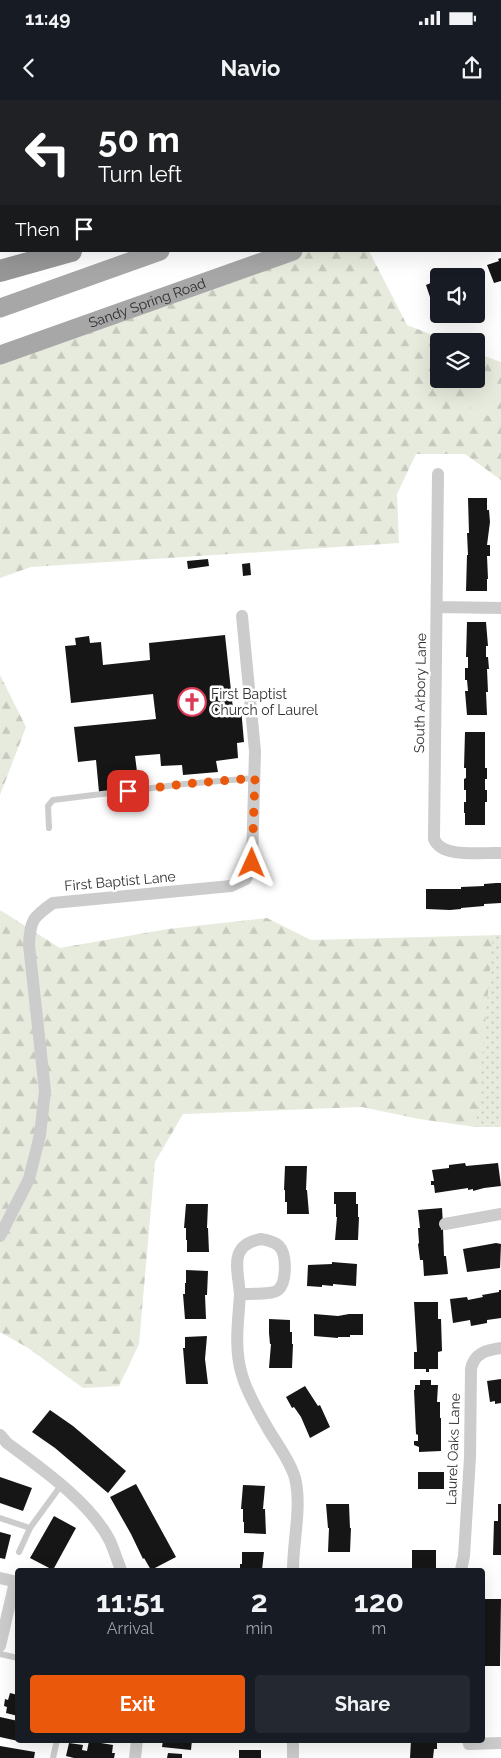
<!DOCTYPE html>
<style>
:root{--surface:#171b24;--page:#242831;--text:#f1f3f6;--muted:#9ea1a6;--accent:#ea580c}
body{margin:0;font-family:Raleway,sans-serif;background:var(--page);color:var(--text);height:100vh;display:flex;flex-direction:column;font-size:19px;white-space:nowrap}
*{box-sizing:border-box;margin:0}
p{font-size:16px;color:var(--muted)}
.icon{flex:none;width:28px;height:28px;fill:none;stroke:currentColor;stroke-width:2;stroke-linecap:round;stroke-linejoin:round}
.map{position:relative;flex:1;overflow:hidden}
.side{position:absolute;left:15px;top:1468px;width:470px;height:175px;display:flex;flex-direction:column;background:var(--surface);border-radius:5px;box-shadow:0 5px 20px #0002}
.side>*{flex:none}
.top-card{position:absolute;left:0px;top:0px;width:501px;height:152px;box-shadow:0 5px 20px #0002;background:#202124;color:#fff;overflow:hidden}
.tools{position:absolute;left:430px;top:168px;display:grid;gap:10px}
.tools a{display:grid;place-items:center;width:55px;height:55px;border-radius:5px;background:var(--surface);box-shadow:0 5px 20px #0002;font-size:25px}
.pin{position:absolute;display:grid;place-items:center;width:42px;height:42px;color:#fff;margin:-21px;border-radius:10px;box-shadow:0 2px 8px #0006}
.me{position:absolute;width:55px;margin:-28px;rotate:1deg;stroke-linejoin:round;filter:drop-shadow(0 0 4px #0008)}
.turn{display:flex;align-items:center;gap:18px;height:105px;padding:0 15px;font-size:22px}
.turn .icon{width:65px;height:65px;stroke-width:2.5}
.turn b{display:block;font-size:35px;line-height:42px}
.then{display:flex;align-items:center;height:48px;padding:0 15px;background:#0003;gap:10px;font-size:19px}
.eta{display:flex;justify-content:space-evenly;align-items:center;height:85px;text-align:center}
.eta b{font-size:30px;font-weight:700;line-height:35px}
.button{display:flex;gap:10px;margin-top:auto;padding:10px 15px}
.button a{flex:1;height:58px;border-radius:5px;background:var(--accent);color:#fff;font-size:20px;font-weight:700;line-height:58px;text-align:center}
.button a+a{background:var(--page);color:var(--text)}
.status{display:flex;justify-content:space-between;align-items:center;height:35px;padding:0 25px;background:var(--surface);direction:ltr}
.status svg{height:14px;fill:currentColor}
header{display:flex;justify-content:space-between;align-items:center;height:65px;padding:0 15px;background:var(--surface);font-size:22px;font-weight:700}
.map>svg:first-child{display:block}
</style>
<div class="status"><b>11:49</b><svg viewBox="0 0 49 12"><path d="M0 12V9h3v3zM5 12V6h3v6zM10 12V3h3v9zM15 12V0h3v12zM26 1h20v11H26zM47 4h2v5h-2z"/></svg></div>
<header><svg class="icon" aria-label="back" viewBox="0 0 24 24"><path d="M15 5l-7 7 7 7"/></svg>Navio<svg class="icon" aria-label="share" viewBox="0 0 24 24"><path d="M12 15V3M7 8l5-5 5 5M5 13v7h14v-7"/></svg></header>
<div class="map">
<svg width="501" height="1658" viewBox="0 0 501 1658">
<defs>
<pattern id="grass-tufts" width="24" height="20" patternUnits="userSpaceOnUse" patternTransform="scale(1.25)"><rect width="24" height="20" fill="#e6ebdd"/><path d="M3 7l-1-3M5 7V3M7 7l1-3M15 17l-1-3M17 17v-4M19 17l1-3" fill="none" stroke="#c6cabe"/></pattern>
<pattern id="forest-firs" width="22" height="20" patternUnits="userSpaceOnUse" patternTransform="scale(1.25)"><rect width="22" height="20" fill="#e6ebdd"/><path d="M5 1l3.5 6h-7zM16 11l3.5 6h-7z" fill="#c6cabe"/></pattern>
<pattern id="park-dots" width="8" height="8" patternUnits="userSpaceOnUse" patternTransform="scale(1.25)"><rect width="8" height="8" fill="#e6ebdd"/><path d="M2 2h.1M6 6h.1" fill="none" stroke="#c6cabe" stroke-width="1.8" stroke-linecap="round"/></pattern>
</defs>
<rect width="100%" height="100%" fill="#fff"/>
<!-- grass -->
<path fill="url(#grass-tufts)" d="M182,0H385L182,1Z"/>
<!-- forest -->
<path fill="url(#forest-firs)" d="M293,151H369L407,225L448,241H439V279H476V253L501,262V380L465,354H416L397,394L399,443L31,467L0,478V255Z
M0,575L26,627L0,695Z
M0,810L60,848L168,829L267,818L311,840L501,835V1012L476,1027L419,1019L362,1007L183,1014L155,1062L139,1244L119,1286L83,1288L28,1248L0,1232Z"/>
<!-- park -->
<path fill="url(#park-dots)" d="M493,835H501V1027H476Z"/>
<!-- garden -->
<path fill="#e6ebdd" d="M472,280L496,282L493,316L470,314Z"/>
<!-- building -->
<path fill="#161616" d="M501,158V181L494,183L487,165L499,161L498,159Z
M471,169L473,176H456L459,174Z
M438,180L439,200L432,203L426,185Z
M468,398H487V410H489L490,422L487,445H490V456H487L488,479H487V491H466L467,455H468L467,433H469Z
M208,459L209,466L188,469L187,461Z
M250,463L251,475L243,476L242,464Z
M467,522H486L488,546H486V557H488L489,569H487L488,592H486L487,615H467L465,591H468L467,580H465V568H468V557H466Z
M225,535L233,609L241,608L244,642L237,643L238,658L216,661L218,672L183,675L182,665L161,666L160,654L135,656L139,687L127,689L128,697L112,699L111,691L99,692L96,660L78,662L74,627L156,619L153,594L71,603L65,546L76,545L75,538L89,536L90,543L101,542L103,565L150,560L149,543Z
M465,632H485V668H487V679H485V690H487V702H485V725H465V713H464V702H466V690H464V679L466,678V668H464Z
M496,783H501V803L484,804V806L461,808V809L450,810L426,809V789H461V787L484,786V784Z
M465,1063L466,1066L498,1063L501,1086L484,1088L473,1091V1089L468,1090V1088L435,1093L434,1085H431V1081H434L432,1070L449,1068V1065Z
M285,1066H307L306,1090H307L309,1114H287V1102H285V1090H284Z
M334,1092H356V1104H358V1117H359L358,1140H335L337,1117H336V1104H334Z
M186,1104H208L207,1128H208L209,1152H187V1140H186V1128H184Z
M442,1108L443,1125H441V1130L443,1129L444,1156H446L448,1174L424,1176L423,1160H420L418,1144L419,1143L418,1128H420L418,1110Z
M496,1143L501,1144L500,1168L467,1172L463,1149Z
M332,1162L357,1164L356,1186L333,1184V1186L322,1185V1187L307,1186L308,1165L332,1164Z
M186,1170L208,1171L207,1195H205L206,1219H185L183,1194H185V1183H186Z
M499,1190H501V1218L487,1220V1223L471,1226L470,1220L453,1223L450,1199L467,1197L468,1200L483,1197L482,1195L499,1192Z
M414,1202H438V1219H441L442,1251L438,1252V1269H429V1272H426V1269H414V1252H417Z
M314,1214L338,1216L349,1214H363V1235H350V1237H338V1238L314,1236Z
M269,1219L290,1220V1232H292V1244H293L292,1268H269L271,1244H270L269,1233Z
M207,1236L205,1259L208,1284H186L183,1248H185V1237Z
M501,1279V1303L495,1304V1301L490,1302L487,1281Z
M420,1280H431V1285H438L437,1302H440V1318H441V1351L419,1352V1347L414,1345V1341H418V1335L416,1334L414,1290H415V1285H420Z
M305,1286L318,1306L320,1305L330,1327L310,1338L301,1317L294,1307L292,1308L286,1297Z
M50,1310L73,1326L126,1371L108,1393L55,1348L32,1332Z
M418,1372H444V1389H418Z
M0,1377L32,1388L23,1411L0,1403Z
M136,1384L176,1457L151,1470L144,1458L143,1459L131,1434L110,1397Z
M243,1385L265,1386L263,1409H265L266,1434L244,1433V1422H243V1409H241Z
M326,1404H349L350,1428H351L350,1452H328L329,1428H328Z
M498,1404H501V1455H493L494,1421H498Z
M54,1416L76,1428L53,1470L30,1458Z
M0,1432L11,1435L5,1459L0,1458Z
M412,1450H436V1468H439V1470H414V1468H412Z
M242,1452H264L262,1470H240V1464H242Z
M482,1499H501L500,1566H482Z
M10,1593L18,1595V1616L6,1613L7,1607L4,1606L5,1599L8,1600Z
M0,1617L18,1621V1641L0,1637Z
M163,1640H192L191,1650L162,1647Z
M411,1640H437V1649H434L433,1658H410Z
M89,1641L113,1645L112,1653H115L114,1658H74L66,1656L69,1643L83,1645L82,1650L87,1651Z
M0,1646L35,1652L34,1658H0Z
M239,1650H261V1658H239Z
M168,1653L182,1654V1658H167Z"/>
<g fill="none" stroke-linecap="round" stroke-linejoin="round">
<!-- lane -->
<path stroke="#ccc" stroke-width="6" d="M128,691L184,684L255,678
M49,728L48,706L53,700L110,693
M0,1418L30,1428
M19,1452L30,1428L62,1384
M0,1554L18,1558
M53,1658L57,1640"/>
<!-- street -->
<path stroke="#ccc" stroke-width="12" d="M8,1L15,0
M438,374L434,739C442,759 483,752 501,753
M437,507L501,508
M445,1124L501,1114
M0,1136L29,1079L40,1035L45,991L29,845C30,820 33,817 53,803L231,786L246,779L252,763L255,651L242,516
M261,1139C267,1140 275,1142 279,1146C287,1154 287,1183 278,1190C272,1195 249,1193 240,1195C238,1169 228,1145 261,1139Z
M240,1195C238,1222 234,1250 242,1275C247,1293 258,1311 267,1327C276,1343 290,1360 295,1378C302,1407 293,1440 293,1470
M0,1335L7,1343C41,1368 91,1403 110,1441C114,1450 117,1460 121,1470
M461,1470L464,1456L470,1357L471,1269C474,1253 487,1250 501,1248
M0,1478L18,1482
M0,1546L15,1482
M468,1640L469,1644L501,1643
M135,1658L137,1640
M293,1658V1640"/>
<!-- primary -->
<g stroke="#a7a7a7" stroke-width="19">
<path d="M500,78H501"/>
<path d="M0,208L160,151"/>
<path id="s1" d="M0,255L293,151"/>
</g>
<!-- highway -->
<path stroke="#969696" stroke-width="22" d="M500,23H501
M0,171L71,151"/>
</g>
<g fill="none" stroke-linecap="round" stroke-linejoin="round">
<!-- route -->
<path stroke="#ea580c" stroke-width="9" stroke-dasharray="0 16.2" d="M128,691L184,684L255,678L252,763"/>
</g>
<!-- icons -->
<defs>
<symbol id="church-ring" viewBox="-11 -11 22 22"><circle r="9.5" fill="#fff" stroke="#db3b55" stroke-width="1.5"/><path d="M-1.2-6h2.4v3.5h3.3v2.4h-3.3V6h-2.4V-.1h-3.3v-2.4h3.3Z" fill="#db3b55"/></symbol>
</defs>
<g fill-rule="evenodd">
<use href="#church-ring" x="176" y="586" width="32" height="32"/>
</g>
<g text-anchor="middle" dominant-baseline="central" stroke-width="5" stroke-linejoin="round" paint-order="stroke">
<!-- street labels -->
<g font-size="14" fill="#2f2f2f" stroke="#fff">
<text stroke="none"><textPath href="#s1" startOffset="156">Sandy Spring Road</textPath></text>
<text transform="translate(420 593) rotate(-89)">South Arbory Lane</text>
<text transform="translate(120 781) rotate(-5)">First Baptist Lane</text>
<text transform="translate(453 1349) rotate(-88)">Laurel Oaks Lane</text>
</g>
<!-- poi labels -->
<g font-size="14" fill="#2f2f2f" stroke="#fff" text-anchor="start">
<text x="211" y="594">First Baptist<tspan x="211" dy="16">Church of Laurel</tspan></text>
</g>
</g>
</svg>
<div class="tools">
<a><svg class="icon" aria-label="sound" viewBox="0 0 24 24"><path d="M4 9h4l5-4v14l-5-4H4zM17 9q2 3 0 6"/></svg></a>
<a><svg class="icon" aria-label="layers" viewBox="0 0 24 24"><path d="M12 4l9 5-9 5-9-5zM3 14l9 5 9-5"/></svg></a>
</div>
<div class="pin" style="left:128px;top:691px;background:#d93025"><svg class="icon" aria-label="arrive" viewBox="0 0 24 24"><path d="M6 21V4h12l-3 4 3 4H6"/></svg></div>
<svg class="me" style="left:252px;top:763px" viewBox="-20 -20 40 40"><path d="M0-17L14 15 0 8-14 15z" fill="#ea580c" stroke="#fff" stroke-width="4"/></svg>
<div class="top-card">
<div class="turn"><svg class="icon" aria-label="left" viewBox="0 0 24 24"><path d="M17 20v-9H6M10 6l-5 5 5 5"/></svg><div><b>50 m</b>Turn left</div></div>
<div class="then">Then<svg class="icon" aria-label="arrive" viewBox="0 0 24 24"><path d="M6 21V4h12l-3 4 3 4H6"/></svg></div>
</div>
<section class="side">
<div class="eta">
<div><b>11:51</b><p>Arrival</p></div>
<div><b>2</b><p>min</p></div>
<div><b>120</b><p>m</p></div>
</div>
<div class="button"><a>Exit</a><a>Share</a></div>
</section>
</div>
